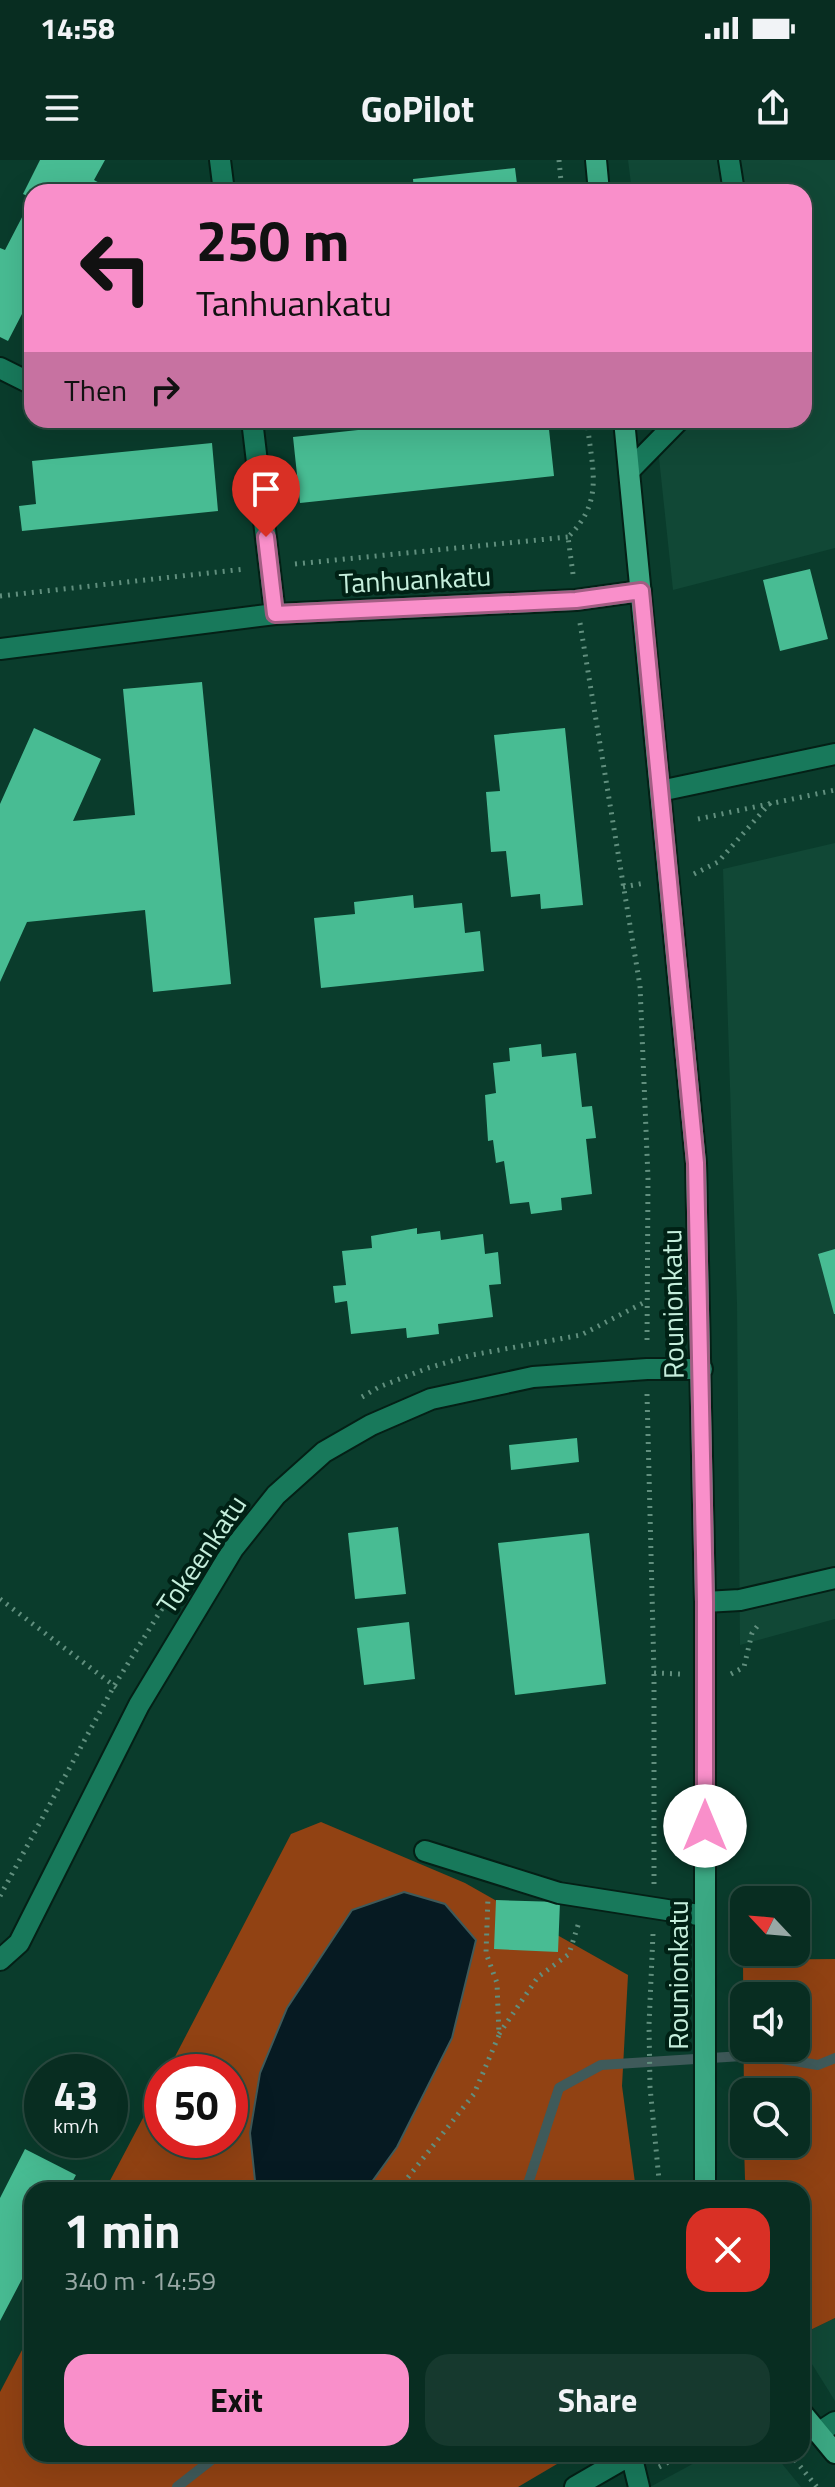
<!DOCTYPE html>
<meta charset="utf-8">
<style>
:root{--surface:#082d21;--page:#16392e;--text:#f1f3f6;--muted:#98a8a5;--line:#29493f;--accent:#f98fca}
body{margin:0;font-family:"Titillium Web",sans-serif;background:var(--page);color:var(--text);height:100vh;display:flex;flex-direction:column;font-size:30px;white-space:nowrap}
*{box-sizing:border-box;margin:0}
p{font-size:26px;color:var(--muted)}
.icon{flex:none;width:44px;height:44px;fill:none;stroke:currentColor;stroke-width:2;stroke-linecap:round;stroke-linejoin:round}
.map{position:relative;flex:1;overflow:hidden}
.sheet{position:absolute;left:24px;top:2022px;width:786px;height:280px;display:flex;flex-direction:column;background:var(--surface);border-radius:24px;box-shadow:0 8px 32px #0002,0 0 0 2px var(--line)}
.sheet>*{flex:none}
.banner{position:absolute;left:24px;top:24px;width:788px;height:244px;border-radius:24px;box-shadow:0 8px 32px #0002,0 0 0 2px var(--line);background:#f98fca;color:#111;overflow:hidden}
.needle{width:52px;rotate:296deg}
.buttons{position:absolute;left:730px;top:1726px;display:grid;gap:16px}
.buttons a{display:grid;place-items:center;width:80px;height:80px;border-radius:16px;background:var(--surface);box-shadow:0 8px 32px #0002,0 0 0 2px var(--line);font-size:40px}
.speed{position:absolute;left:24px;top:1894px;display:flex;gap:16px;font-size:40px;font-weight:700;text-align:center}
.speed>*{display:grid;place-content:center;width:104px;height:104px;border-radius:50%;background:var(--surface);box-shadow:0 8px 32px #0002,0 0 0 2px var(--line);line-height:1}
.speed small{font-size:20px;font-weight:400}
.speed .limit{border:12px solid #d22;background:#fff;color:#111}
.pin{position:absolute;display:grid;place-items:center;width:68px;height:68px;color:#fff;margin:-82px -34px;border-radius:50% 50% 50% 0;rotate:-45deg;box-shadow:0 0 8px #0007}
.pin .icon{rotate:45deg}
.me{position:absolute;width:88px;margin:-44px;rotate:0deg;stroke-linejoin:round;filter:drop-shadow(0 0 6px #0008)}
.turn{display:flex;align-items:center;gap:28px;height:168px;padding:0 40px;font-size:36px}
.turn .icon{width:104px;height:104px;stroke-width:2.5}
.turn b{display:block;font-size:56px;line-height:68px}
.then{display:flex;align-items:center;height:76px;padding:0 40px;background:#0003;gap:16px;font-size:30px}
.round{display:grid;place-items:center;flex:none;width:84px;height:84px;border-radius:24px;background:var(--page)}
.head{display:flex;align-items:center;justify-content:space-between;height:136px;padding:0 40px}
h1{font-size:48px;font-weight:700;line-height:60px}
.action{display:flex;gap:16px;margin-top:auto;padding:16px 40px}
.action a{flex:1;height:92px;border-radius:24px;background:var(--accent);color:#111;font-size:32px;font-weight:700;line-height:92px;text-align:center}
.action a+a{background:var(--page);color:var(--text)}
.status{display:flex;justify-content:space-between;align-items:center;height:56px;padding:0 40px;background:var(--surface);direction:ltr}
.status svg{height:22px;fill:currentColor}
header{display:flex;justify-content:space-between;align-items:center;height:104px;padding:0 40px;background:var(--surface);font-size:36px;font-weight:700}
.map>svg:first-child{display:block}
</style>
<div class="status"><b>14:58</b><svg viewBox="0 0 49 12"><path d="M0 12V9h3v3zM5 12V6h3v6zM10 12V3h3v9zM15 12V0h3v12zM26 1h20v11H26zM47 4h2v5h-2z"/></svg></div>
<header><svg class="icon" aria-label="menu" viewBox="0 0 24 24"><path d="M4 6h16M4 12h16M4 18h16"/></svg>GoPilot<svg class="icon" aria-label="share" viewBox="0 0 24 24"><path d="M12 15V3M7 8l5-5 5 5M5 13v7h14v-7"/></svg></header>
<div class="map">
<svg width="835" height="2327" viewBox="0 0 835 2327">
<rect width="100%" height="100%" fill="#0a3c2c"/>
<!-- built -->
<path fill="#114836" d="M628,0H835V388L673,430L655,260H804V32H632Z
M835,683V1459L740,1485L737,1144L723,709Z
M835,2158V2241L802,2188V2174Z
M711,2294H774L801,2327H650Z"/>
<!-- forest -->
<path fill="#914213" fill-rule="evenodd" d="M321,1662L465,1723L628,1815L622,1926L636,2030H366L397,1987L260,1913L250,1973L256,2030H105L162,1922V1980H230V1912H167L291,1674Z
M835,1799V2158L802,2174V2030H748L745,2019L744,1984H796V1932H744V1945L743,1800ZM744,1836H796V1888H744Z
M32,2171V2294H574L518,2327H0V2232Z"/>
<!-- water -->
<path fill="#061a22" stroke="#3f5a5a" stroke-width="2" d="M404,1732L445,1744L476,1780L452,1878L397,1987L366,2030H256L250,1973L260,1913L287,1848L352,1750Z"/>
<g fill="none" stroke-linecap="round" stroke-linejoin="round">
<!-- stream -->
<path stroke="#3f5a5a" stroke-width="10" d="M526,2030L559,1928L601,1905L758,1895L818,1905L835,1898
M177,2327L219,2294"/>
</g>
<!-- building -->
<path fill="#48bc93" d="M40,0H105L94,20L105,26L101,32H32V38L23,34Z
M515,8L518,32H414L413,19Z
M32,38V157L23,152L8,181L0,177V88L5,90Z
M451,260H548L554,316L300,343L293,277Z
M212,283L218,351L22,371L19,346L36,344L32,301Z
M810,409L828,479L780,491L763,420Z
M202,522L231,824L153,832L145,750L27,762L0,822V644L34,568L101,599L73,661L135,655L123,529Z
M565,568L583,745L541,749L540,734L511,737L506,691L491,692L486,632L500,631L494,575Z
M413,735L414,748L462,743L465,773L480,771L484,811L321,828L314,758L355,754L354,742Z
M541,884L542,897L576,893L582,947L592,946L596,978L586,979L592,1034L561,1038L562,1050L531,1054L529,1042L510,1044L504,1001L496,1003L493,980L488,981L485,935L496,933L493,903L510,901L509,888Z
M417,1068V1074L440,1071L441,1080L483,1074L485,1094L498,1092L501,1124L489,1125L493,1157L438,1164L439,1174L407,1178L406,1168L351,1174L347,1141L335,1143L333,1126L346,1125L342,1091L372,1088L371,1076Z
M835,1089V1154H834L818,1094Z
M577,1278L579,1302L511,1310L509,1285Z
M398,1367L406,1434L355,1439L348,1373Z
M589,1373L606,1524L515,1535L498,1383Z
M409,1462L415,1519L364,1525L357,1468Z
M496,1740L560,1742L558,1792L494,1789Z
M25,1989L76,2015L68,2030H32V2100L0,2161V2038Z"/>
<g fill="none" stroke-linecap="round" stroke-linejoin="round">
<defs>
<path id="minor" d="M220,0L224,32
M729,0L734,32
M0,208L32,224
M252,260L275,454
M629,311L679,260
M0,489L275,454L576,440L641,431
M660,631L835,594
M705,1442L740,1440L835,1418
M425,1691L559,1733L705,1756
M0,1800L19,1783L139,1545L233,1389L276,1335L324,1292L371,1265L431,1239L533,1217L647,1209H702
M818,2273L835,2262
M631,2294L639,2327
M575,2327L632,2294"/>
<path id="major" d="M596,0L599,32
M624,260L696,1003L705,1442V2030
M802,2253L835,2293"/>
</defs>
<!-- minor casing -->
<use href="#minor" stroke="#042016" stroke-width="24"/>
<!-- major casing -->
<use href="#major" stroke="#042016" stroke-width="24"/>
<!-- path -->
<path stroke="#618f7e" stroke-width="5" stroke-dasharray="2 6" stroke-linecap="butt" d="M559,0L562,32
M295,404L568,377
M573,414L568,377C606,340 591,307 587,260
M0,436L245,409
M580,463L640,826L648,1018L647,1184
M698,659L835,630
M694,714L718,702L771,642
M623,727L645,723
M647,1234L654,1513V1724
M362,1237L379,1227L428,1208L472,1195L581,1175L647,1141
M0,1439L117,1528
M654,1513L681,1514
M731,1514L744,1507L752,1473L759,1464
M0,1736L114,1526L176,1426
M653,1774L649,1865L650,1927L660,2030
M499,1874L538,1817L569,1794L579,1762
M398,2030L474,1934L499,1875L497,1823L486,1793L488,1737
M790,2294L817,2327
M659,2307L684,2294"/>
<!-- minor -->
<use href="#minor" stroke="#18795b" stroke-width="20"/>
<!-- major -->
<use href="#major" stroke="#3ba883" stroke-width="20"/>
</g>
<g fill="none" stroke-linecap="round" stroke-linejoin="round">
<defs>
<path id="route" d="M266,377L275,454L576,440L641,431L696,1003L705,1442V1666"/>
</defs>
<!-- route casing -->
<use href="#route" stroke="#a25d83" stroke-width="20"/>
<!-- route -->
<use href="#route" stroke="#f98fca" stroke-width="14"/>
</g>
<g text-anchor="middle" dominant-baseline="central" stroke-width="8" stroke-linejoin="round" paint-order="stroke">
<!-- street labels -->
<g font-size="28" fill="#c5eedc" stroke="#002115">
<text transform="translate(415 419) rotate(-3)">Tanhuankatu</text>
<text transform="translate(672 1144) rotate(-91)">Rounionkatu</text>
<text transform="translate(201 1394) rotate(-56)">Tokeenkatu</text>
<text transform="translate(677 1815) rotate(-90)">Rounionkatu</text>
</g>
</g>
</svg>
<div class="buttons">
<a><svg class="needle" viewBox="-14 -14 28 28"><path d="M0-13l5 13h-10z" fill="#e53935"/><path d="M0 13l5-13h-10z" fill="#98a8a5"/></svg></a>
<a><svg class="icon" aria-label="sound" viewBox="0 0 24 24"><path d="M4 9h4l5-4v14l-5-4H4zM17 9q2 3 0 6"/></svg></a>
<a><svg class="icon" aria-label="search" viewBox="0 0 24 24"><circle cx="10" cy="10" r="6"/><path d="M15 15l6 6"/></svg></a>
</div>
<div class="speed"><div>43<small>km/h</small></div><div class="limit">50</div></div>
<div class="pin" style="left:266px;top:377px;background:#d93025"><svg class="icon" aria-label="arrive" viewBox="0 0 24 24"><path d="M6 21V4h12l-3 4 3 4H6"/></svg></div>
<svg class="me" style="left:705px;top:1666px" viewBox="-20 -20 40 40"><circle r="19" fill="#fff"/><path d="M0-13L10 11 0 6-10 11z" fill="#f98fca"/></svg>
<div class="banner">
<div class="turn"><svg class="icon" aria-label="left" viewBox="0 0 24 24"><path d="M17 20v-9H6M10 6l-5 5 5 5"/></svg><div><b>250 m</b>Tanhuankatu</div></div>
<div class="then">Then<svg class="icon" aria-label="right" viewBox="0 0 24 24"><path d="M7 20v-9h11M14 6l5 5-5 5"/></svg></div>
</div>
<section class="sheet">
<div class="head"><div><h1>1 min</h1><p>340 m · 14:59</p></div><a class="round" style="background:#d93025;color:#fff"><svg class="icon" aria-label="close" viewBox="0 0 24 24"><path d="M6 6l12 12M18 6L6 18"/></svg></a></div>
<div class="action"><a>Exit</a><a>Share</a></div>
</section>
</div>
